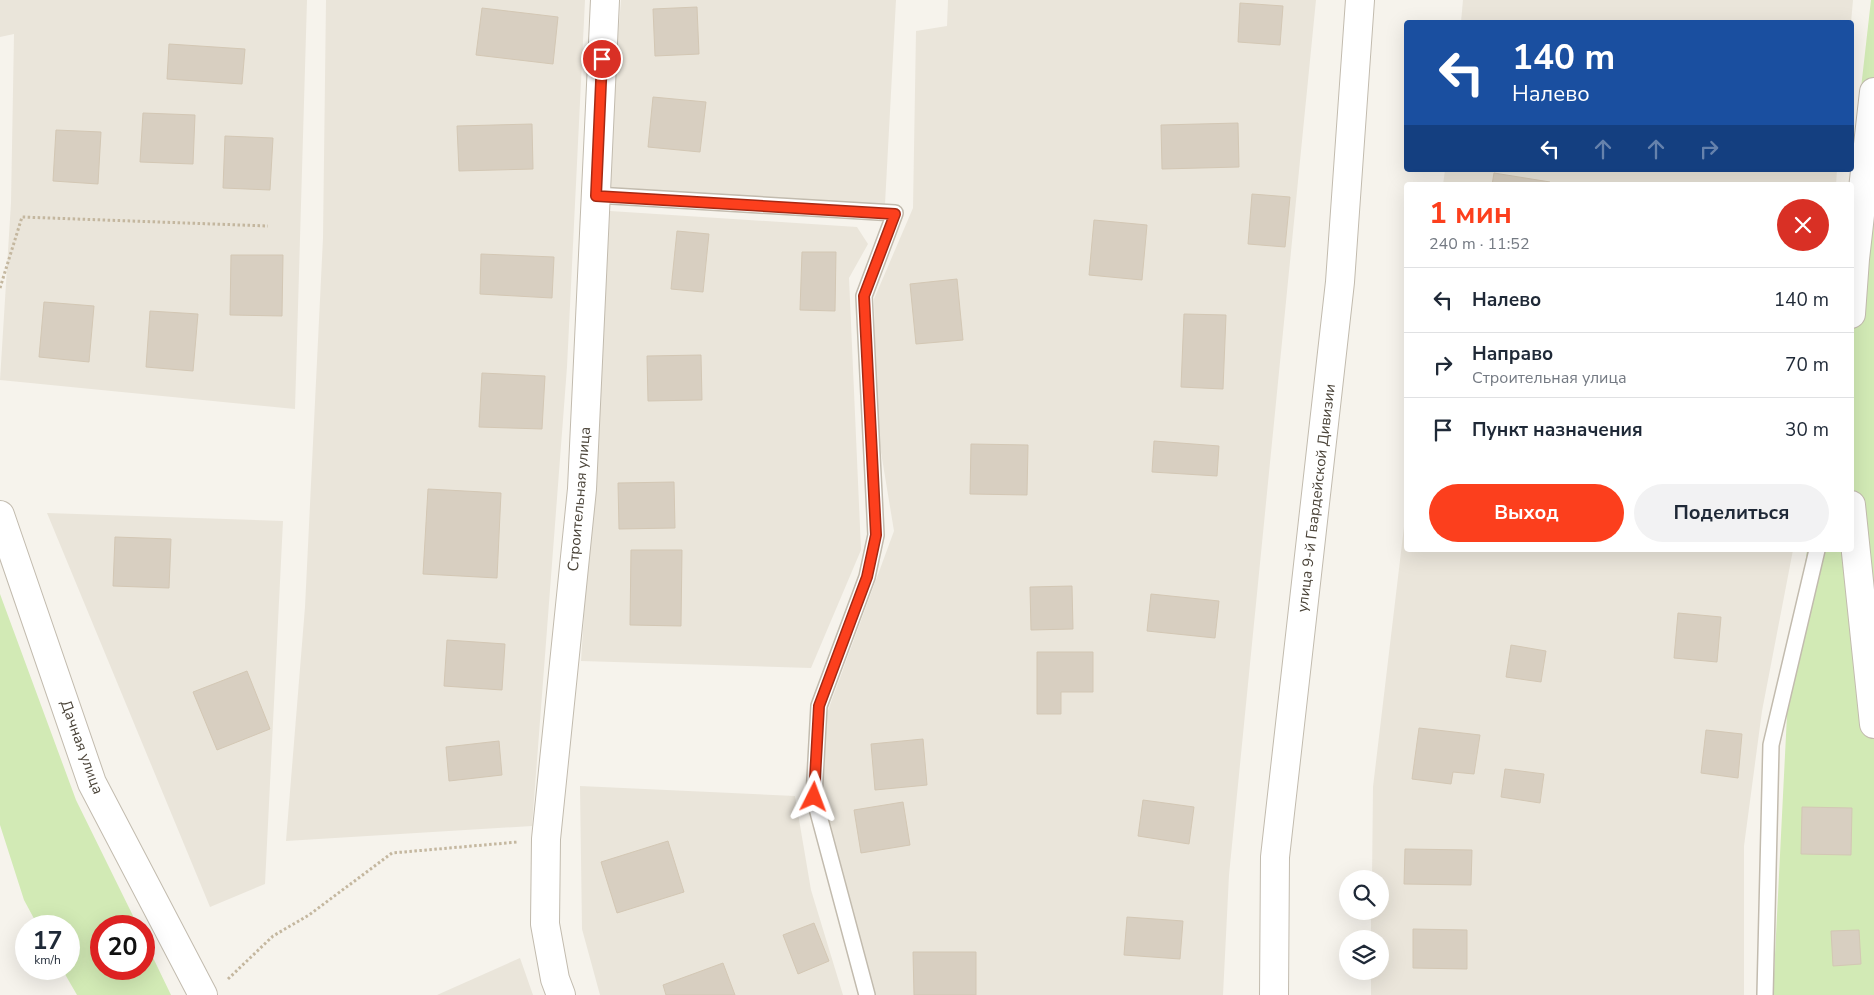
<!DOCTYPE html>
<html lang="ru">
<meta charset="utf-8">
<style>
:root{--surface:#fff;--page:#f2f2f3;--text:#1f2937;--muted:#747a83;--line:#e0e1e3;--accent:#fc3f1d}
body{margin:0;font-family:"Nunito Sans",sans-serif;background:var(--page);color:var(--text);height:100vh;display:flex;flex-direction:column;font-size:19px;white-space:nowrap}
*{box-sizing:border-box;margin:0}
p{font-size:16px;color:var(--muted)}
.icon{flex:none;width:28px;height:28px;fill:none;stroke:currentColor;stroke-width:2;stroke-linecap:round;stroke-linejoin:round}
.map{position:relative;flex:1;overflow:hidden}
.side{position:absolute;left:1404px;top:182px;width:450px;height:370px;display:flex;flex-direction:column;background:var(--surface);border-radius:5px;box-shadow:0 5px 20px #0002}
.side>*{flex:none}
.banner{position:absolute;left:1404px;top:20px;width:450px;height:152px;border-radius:5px;box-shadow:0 5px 20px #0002;background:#1a4fa0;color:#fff;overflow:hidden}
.tools{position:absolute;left:1339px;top:870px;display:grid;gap:10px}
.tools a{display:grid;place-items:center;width:50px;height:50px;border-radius:50%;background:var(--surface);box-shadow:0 5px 20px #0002;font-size:25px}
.speed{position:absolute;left:15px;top:915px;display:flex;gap:10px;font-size:25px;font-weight:700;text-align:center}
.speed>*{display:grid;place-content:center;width:65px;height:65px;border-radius:50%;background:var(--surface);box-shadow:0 5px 20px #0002;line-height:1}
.speed small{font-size:12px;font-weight:400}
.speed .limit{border:8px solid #d22;background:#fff;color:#111}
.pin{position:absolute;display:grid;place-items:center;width:42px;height:42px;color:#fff;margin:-21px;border:2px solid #fff;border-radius:50%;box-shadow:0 1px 5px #0007}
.me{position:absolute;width:55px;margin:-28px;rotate:3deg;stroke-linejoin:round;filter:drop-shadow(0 0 4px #0008)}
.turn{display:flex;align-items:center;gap:18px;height:105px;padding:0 25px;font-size:22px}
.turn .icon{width:65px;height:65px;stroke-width:2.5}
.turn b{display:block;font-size:35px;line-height:42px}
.lanes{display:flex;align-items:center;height:48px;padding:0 25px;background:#0003;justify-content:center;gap:25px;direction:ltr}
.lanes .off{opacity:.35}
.round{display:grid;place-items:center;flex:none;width:52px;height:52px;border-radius:26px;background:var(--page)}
.summary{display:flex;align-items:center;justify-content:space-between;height:85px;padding:0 25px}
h1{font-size:30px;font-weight:700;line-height:38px;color:var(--accent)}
.primary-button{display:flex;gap:10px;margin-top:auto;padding:10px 25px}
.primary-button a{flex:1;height:58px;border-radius:30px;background:var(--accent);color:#fff;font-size:20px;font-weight:700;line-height:58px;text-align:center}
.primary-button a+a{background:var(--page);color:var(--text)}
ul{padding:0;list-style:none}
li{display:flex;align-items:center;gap:15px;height:65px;padding:0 25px;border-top:1px solid var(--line)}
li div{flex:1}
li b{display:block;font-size:19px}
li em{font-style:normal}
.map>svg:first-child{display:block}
</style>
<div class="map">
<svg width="1874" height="995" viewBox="0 0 1874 995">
<rect width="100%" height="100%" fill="#f6f3ec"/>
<!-- residential -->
<path fill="#eae5da" d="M0,0H307L295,409L0,380L11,203L14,34L0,37Z
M326,0H585L567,367L532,826L286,841L305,607L323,238Z
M621,0H896L885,204L606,189Z
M948,0H1316L1229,875L1223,995H875L823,800L827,713L894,531L877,428L874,299L913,208L916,31L947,26Z
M1463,0H1853L1851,23L1461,22Z
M1445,170H1837L1836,185H1443Z
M610,211L857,227L868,244L849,278L861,550L811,668L581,661Z
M1406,510V550H1793L1762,711L1744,846V995H1371V971H1380V939H1371V911H1380V879H1372L1373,787Z
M47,513L283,521L265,884L210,907Z
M580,786L795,796L811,890L843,995H600L582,929Z
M520,958L533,995H437Z"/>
<!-- green -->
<path fill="#d2eab5" d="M1871,0H1874V995H1773L1788,695L1807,550H1851V185H1850Z
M0,594L76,800L138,926H101V969H144V939L171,995H77L62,969H69V926H38L24,900L0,825Z"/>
<!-- building -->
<path fill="#d8cfc1" stroke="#d3c7b4" d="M1240,3L1283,6L1280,45L1238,42Z
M697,7L699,54L655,56L653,9Z
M482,8L558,17L553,64L476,55Z
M169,44L245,49L242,84L167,79Z
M653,97L706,102L700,152L648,147Z
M143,113L195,115L193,164L140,162Z
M1238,123L1239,167L1162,169L1161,125Z
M532,124L533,169L459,171L457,126Z
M56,130L101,132L98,184L53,181Z
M225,136L273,138L270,190L223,188Z
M1494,173L1550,182V185H1492Z
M1252,194L1290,197L1285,247L1248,244Z
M1094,220L1147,225L1142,280L1089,275Z
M677,231L709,234L703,292L671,289Z
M802,252H836L835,311L800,310Z
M481,254L554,257L552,298L480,294Z
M231,255H283L282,316L230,315Z
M957,279L963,340L916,344L910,284Z
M44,302L94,306L89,362L39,357Z
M150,311L198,314L193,371L146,367Z
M1184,314L1226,315L1223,389L1181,387Z
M701,355L702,400L648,401L647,356Z
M482,373L545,376L542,429L479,427Z
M1154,441L1219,446L1217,476L1152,472Z
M971,444L1028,445L1027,495L970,494Z
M674,482L675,528L619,529L618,483Z
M428,489L501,493L497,578L423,574Z
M115,537L171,539L169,588L113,586Z
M631,550H682L681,626L630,625Z
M1072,586L1073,629L1031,630L1030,587Z
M1151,594L1219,601L1215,638L1147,631Z
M1678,613L1721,617L1717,662L1674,658Z
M447,640L505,644L502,690L444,686Z
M1511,645L1546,651L1541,682L1506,677Z
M1037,652H1093V692H1061V714H1037Z
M247,671L270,729L217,750L193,692Z
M1419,728L1480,735L1474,774L1453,772L1451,784L1412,779Z
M1706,730L1742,734L1738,778L1701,773Z
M923,739L927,785L875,790L871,744Z
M499,741L502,775L449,781L446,747Z
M1505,769L1544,774L1540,803L1501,797Z
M1143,800L1194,807L1189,844L1138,836Z
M903,802L910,845L861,853L854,810Z
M1802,807L1852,808L1851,855L1801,854Z
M668,841L684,892L617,913L601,862Z
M1405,849L1472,850L1471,885L1404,884Z
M1127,917L1183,921L1180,959L1124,955Z
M814,923L829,961L798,974L783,935Z
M1413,929L1467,930V969L1413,968Z
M1859,930L1861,964L1833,966L1831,931Z
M913,952H976V995H914Z
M723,963L735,995H666L663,985Z"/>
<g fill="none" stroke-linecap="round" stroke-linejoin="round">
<defs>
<path id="service" d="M596,195L895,213L864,296L876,535L867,577L819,706L814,797L867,995
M1765,995L1771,745L1817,550"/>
<path id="minor" d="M1851,314L1855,259L1874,92
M1851,505L1874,724
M0,515L92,783L203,995
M561,995L555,979L545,924L546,839L582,489L605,0
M1274,995L1275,857L1340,282L1360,0"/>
</defs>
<!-- service casing -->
<use href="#service" stroke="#c2bbae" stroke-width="18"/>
<!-- minor casing -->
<use href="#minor" stroke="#c2bbae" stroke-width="30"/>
<!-- path -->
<path stroke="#c4b79f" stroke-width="3" stroke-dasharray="2.5 2.5" stroke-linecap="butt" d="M0,288L22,217L268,226
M228,979L273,936L309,915L392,853L518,842"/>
<!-- service -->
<use href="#service" stroke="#fff" stroke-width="15"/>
<!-- minor -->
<use href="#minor" stroke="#fff" stroke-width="28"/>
</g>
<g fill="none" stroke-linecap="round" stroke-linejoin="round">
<defs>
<path id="route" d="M602,59L596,196L895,214L864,296L876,535L867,577L819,706L814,797"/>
</defs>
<!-- route casing -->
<use href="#route" stroke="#a42913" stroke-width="12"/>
<!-- route -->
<use href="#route" stroke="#fc3f1d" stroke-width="9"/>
</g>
<g text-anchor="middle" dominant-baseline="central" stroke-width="5" stroke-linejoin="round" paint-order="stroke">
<!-- street labels -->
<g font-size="15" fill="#4b4439" stroke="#fff">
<text transform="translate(1316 498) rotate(-83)">улица 9-й Гвардейской Дивизии</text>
<text transform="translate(579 499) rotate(-85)">Строительная улица</text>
<text transform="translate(82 747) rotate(70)">Дачная улица</text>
</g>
</g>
</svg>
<div class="tools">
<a><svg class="icon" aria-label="search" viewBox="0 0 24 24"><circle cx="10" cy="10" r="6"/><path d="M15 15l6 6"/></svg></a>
<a><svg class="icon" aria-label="layers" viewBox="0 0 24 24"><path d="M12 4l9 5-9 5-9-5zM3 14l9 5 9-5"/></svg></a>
</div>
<div class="speed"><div>17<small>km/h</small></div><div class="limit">20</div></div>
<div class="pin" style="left:602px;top:59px;background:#d93025"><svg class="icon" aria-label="arrive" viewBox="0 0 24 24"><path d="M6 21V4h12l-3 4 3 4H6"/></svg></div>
<svg class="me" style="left:814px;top:797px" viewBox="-20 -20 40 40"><path d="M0-17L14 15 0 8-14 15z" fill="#fc3f1d" stroke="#fff" stroke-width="4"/></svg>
<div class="banner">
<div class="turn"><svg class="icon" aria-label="left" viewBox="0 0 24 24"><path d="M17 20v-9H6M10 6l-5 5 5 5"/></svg><div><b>140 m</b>Налево</div></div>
<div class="lanes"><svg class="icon" aria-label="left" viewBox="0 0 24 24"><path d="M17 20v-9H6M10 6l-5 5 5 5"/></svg><svg class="icon off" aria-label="ahead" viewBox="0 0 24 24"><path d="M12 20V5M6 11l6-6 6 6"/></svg><svg class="icon off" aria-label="ahead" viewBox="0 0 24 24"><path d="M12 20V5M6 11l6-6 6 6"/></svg><svg class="icon off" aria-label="right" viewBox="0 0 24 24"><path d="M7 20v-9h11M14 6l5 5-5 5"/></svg></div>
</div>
<section class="side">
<div class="summary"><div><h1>1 мин</h1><p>240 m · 11:52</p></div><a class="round" style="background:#d93025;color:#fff"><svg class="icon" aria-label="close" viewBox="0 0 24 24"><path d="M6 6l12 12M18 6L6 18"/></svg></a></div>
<ul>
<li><svg class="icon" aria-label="left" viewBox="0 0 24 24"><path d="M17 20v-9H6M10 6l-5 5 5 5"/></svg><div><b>Налево</b></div><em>140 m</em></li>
<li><svg class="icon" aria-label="right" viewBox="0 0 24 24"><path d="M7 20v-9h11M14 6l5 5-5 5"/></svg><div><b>Направо</b><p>Строительная улица</p></div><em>70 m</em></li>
<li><svg class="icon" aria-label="arrive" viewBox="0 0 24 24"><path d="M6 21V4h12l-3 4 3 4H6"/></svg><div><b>Пункт назначения</b></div><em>30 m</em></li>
</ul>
<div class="primary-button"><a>Выход</a><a>Поделиться</a></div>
</section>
</div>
